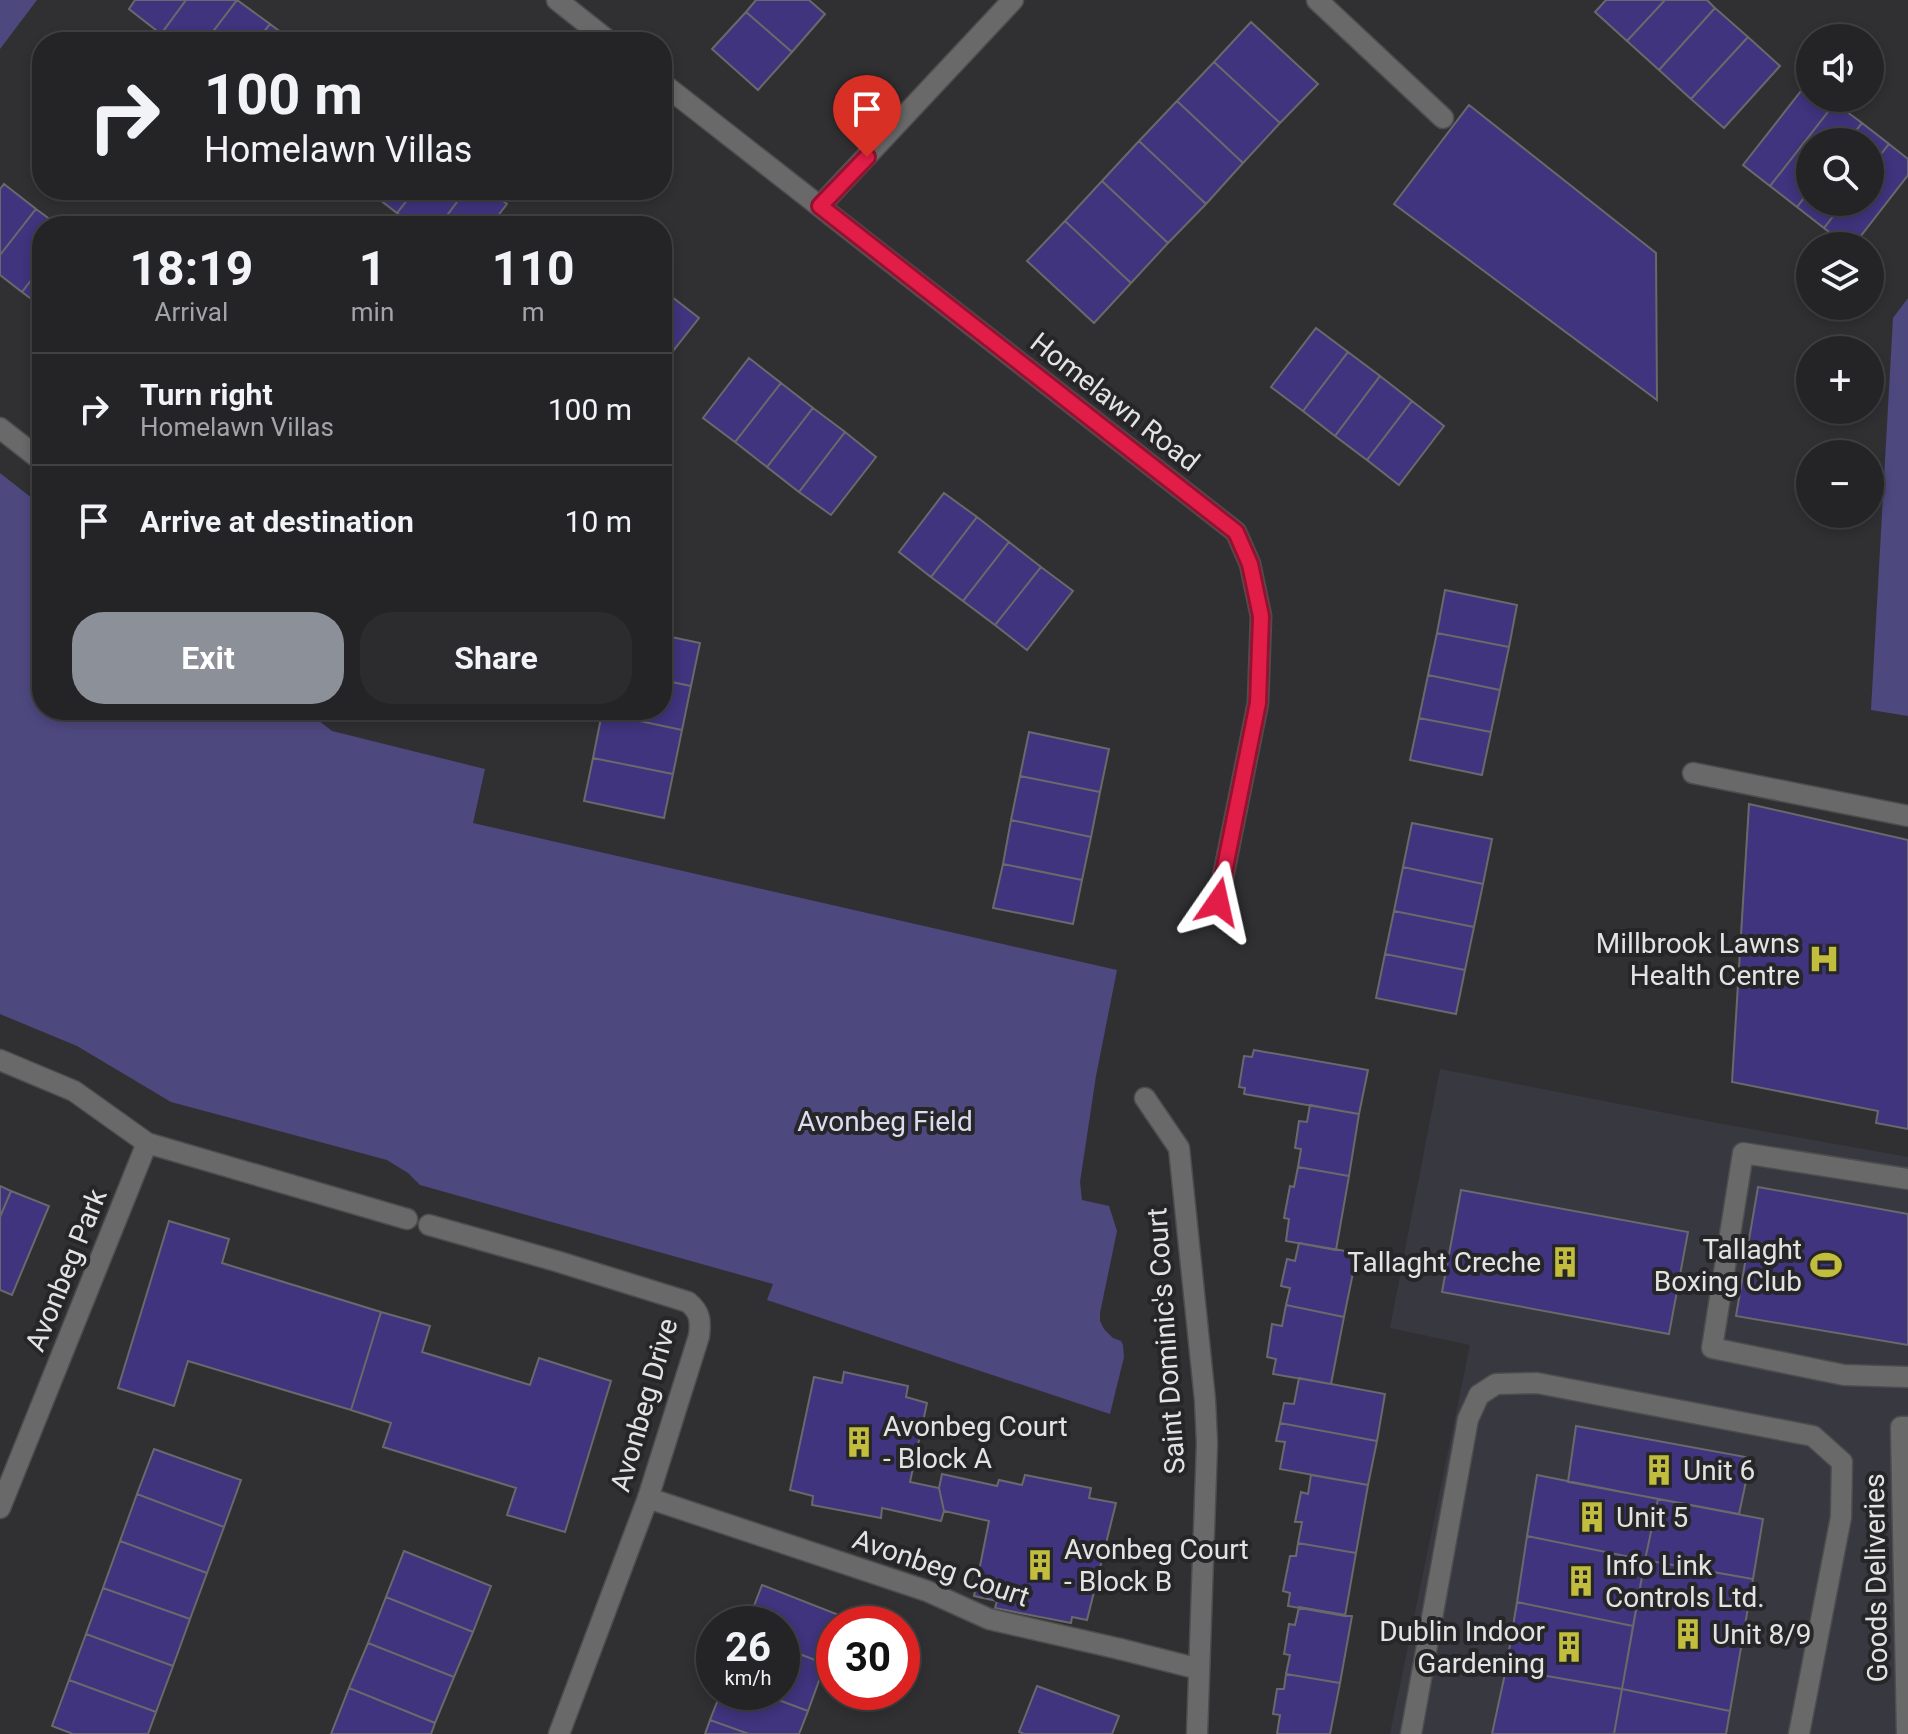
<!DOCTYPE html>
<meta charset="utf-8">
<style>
:root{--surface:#242426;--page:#2c2c2e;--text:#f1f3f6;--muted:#a3a4a7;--line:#414143;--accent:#8c9099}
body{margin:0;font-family:Roboto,sans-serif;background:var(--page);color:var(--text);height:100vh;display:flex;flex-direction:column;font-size:30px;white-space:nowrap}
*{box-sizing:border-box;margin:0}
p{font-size:26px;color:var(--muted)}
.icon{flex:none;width:44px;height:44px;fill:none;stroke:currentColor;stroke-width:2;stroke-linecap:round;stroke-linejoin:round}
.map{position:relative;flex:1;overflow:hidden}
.details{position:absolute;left:32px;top:216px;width:640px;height:504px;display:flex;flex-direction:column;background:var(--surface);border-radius:32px;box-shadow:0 4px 12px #0003,0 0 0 2px var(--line)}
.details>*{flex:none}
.hud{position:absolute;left:32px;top:32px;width:640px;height:168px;border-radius:32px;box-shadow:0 4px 12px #0003,0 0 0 2px var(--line);background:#242426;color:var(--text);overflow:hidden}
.buttons{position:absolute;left:1796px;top:24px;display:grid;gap:16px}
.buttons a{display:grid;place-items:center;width:88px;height:88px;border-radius:50%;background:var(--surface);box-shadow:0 4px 12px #0003,0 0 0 2px var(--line);font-size:40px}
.speed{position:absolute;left:696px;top:1606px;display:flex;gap:16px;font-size:40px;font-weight:700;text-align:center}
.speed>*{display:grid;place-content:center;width:104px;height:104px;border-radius:50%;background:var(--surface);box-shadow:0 4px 12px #0003,0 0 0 2px var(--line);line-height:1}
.speed small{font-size:20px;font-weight:400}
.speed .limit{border:12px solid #d22;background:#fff;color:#111}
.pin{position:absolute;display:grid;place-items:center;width:68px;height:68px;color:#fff;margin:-82px -34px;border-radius:50% 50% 50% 0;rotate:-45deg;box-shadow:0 0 8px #0007}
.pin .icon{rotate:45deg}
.me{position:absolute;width:88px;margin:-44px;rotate:11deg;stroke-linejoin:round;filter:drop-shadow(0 0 6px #0008)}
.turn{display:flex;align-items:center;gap:28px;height:168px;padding:0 40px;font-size:36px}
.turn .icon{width:104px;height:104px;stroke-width:2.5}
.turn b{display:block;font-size:56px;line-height:68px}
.eta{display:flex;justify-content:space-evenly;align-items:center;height:136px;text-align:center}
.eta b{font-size:48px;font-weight:700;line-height:56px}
.action{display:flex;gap:16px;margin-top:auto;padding:16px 40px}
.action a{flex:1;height:92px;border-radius:32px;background:var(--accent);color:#fff;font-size:32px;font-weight:700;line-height:92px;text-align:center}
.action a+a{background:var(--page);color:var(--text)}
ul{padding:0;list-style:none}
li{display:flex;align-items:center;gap:24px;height:112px;padding:0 40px;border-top:2px solid var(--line)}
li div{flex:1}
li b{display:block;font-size:30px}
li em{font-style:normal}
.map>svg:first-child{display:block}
</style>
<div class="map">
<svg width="1908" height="1734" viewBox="0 0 1908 1734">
<rect width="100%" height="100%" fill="#303033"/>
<!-- built -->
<path fill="#383840" d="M1440,1069L1717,1123L1908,1157V1734H1390L1470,1345L1390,1328Z"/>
<!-- green -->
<path fill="#4d487e" d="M0,0H37L0,49Z
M1908,298V716L1871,710L1893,318Z
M0,473L42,506V710H305L332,731L485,769L473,823L1117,970L1096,1076L1080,1182L1082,1200L1109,1206L1117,1231L1100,1313V1321L1104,1329L1113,1338L1121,1341L1123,1345L1124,1357L1110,1414L767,1300L773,1284L420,1185L408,1173L387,1160L171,1102L77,1046L0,1014Z"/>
<!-- building -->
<path fill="#3f347d" stroke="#69696c" stroke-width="2" d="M135,0H186L161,34L129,9Z
M186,0H237L205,42H172L161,34Z
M237,0L270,24L256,42H205Z
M756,0H809L825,14L792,52L746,12Z
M1606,0H1665L1627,41L1595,12Z
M1665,0H1707L1715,8L1659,70L1627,41Z
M1715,8L1748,37L1691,99L1659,70Z
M746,12L792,52L758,90L712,49Z
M1251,22L1318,84L1280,123L1214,62Z
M270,24L294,42H256Z
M1748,37L1780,66L1724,128L1691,99Z
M1214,62L1280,123L1243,163L1177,101Z
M1808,82L1810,83V98H1829L1835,103L1770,186L1743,165Z
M1177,101L1243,163L1206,204L1139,141Z
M1835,103L1862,123L1847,142H1810V190L1797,207L1770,186Z
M1469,105L1656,253L1657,400L1394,204Z
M1862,123L1889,144L1870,168V142H1847Z
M1139,141L1206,204L1168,243L1102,181Z
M1889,144L1908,159V175L1853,246H1847L1824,228L1844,202H1870V168Z
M1102,181L1168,243L1131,283L1065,221Z
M4,184L36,209L0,255V189Z
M367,190H415L397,213Z
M415,190H466L439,226H413L397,213Z
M466,190H489L507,204L490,226H439Z
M1810,190V202H1844L1824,228L1797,207Z
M36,209L59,226H42V266L22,292L0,275V255Z
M1065,221L1131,283L1094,323L1027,261Z
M42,266V307L22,292Z
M667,293L699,318L662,365V299Z
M1316,328L1348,352L1303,411L1271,387Z
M1348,352L1380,376L1335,436L1303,411Z
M749,358L781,383L735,442L703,418Z
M1380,376L1412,401L1367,460L1335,436Z
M781,383L813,408L767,467L735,442Z
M1412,401L1444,426L1399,485L1367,460Z
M813,408L845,432L799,492L767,467Z
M845,432L876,457L831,515L799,492Z
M944,493L977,517L931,577L899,552Z
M977,517L1009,542L963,601L931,577Z
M1009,542L1041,567L995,625L963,601Z
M1041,567L1073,591L1027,650L995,625Z
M1445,590L1517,605L1509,647L1437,633Z
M1437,633L1509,647L1500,690L1428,675Z
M662,635L700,643L691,686L662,680Z
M1428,675L1500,690L1491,732L1419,718Z
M662,680L691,686L682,730L602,713V710H662Z
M602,713L682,730L673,774L593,758Z
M1419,718L1491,732L1482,775L1410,760Z
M1029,732L1109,749L1100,792L1020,776Z
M593,758L673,774L664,818L584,801Z
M1020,776L1100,792L1091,837L1011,820Z
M1749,804L1908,840V1129L1876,1123L1878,1111L1732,1082Z
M1011,820L1091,837L1082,880L1003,864Z
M1412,823L1492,839L1483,884L1403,867Z
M1003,864L1082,880L1073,924L993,908Z
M1403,867L1483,884L1474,927L1394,911Z
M1394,911L1474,927L1465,970L1385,954Z
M1385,954L1465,970L1456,1014L1376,998Z
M1254,1050L1368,1070L1359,1114L1244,1094L1245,1088L1239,1087L1244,1056L1252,1057Z
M1310,1105L1359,1114L1349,1176L1298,1167L1301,1149L1295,1148L1299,1121L1307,1122Z
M1298,1167L1349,1176L1336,1250L1286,1241L1289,1219L1284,1218L1290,1186L1294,1187Z
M0,1186L11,1191L0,1217Z
M1758,1187L1908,1214V1345L1736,1316Z
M1461,1190L1688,1232L1669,1334L1442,1292Z
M11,1191L49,1206L12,1295L0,1290V1217Z
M169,1221L229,1239L222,1263L381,1312L351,1410L188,1361L174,1406L118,1388Z
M1299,1243L1357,1253L1344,1317L1286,1305L1290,1288L1281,1286L1287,1259L1295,1261Z
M1286,1305L1344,1317L1331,1384L1273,1374L1276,1359L1267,1357L1272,1324L1282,1326Z
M381,1312L430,1326L422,1352L530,1385L539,1358L611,1381L565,1532L507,1515L516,1488L383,1447L391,1423L351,1410Z
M844,1372L908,1386L906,1397L927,1403L910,1482L939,1488L944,1511L941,1521L882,1508L881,1518L812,1505L813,1496L790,1490L814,1377L842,1383Z
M1299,1378L1385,1394L1377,1441L1280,1423L1284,1403L1294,1404Z
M1280,1423L1377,1441L1368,1485L1280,1469L1285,1442L1276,1441Z
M1576,1426L1751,1458L1739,1514L1568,1482Z
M154,1449L241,1480L224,1527L137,1494Z
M942,1474L997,1486L999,1480L1022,1485L1025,1475L1091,1488L1089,1498L1116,1503L1087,1620L1072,1617L1071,1623L995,1608L997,1601L974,1596L989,1521L944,1511L939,1488Z
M1311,1475L1368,1485L1356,1553L1298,1543L1302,1522H1295L1301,1492L1308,1494Z
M1537,1475L1658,1499L1645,1560L1527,1536Z
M137,1494L224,1527L207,1573L120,1541Z
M1658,1499L1763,1519L1753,1579L1645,1560Z
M1527,1536L1645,1560L1633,1626L1517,1602Z
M120,1541L207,1573L190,1619L103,1588Z
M1298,1543L1356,1553L1345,1616L1288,1606L1290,1593L1283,1591L1290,1556H1296Z
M404,1551L491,1586L473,1632L386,1597Z
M1645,1560L1753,1579L1730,1711L1622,1689Z
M762,1585L844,1617L841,1624H834V1642L825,1664L782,1647V1624H747Z
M103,1588L190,1619L173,1666L86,1634Z
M386,1597L473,1632L454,1677L368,1643Z
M1517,1602L1633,1626L1622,1689L1506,1669Z
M1299,1607L1352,1616L1340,1683L1286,1674L1290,1655L1284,1654L1289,1624L1295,1625Z
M86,1634L173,1666L156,1712L69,1680Z
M368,1643L454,1677L435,1723L349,1688Z
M782,1647L825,1664L808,1711L757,1692H782Z
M1506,1669L1622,1689L1614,1734H1492Z
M1286,1674L1340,1683L1330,1734H1277L1280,1715L1273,1714L1277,1689H1284Z
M69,1680L156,1712L148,1734H73L52,1726Z
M1037,1686L1119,1716L1112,1734H1024L1019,1732Z
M349,1688L435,1723L431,1734H331Z
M1622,1689L1730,1711L1726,1734H1614Z
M721,1692H757L808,1711L799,1734H749L710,1720Z
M710,1720L749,1734H705Z"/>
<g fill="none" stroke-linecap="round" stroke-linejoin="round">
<defs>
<path id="service" d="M1317,0L1443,118
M1693,773L1908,816
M1908,1179L1743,1153L1712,1348L1844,1375L1908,1377
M648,1498L927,1591L989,1619L1120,1649
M1411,1734L1468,1419L1479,1395L1496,1384L1537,1383L1813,1436L1842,1462L1841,1517L1799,1734
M1907,1734L1901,1427H1908"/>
<path id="minor" d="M557,0L610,42
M662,83L1236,532L1250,564L1261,616L1258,703L1218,902
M820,206L1013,0
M0,428L42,461
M0,1060L74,1091L147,1143L407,1219
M1145,1098L1179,1148L1205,1400L1207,1443L1197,1734
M429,1225L556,1261L688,1302C700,1312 701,1320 699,1336L648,1498L559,1734
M0,1508L147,1143
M1120,1649L1199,1669"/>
</defs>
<!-- service casing -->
<use href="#service" stroke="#4d4d4f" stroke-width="23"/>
<!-- minor casing -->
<use href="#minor" stroke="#4d4d4f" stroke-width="23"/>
<!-- service -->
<use href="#service" stroke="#69696a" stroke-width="20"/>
<!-- minor -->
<use href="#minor" stroke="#69696a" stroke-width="20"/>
</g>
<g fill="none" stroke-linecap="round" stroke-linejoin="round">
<defs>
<path id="route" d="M867,157L820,206L1236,532L1250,564L1261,616L1258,703L1218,902"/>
</defs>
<!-- route casing -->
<use href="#route" stroke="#92132f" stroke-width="20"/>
<!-- route -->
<use href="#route" stroke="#e11d48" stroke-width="14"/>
</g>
<!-- icons -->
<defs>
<symbol id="hospital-bare" viewBox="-9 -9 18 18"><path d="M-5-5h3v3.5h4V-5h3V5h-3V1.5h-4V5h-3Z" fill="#c3bd3e" stroke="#262629" stroke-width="2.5" paint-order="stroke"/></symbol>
<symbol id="building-bare" viewBox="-9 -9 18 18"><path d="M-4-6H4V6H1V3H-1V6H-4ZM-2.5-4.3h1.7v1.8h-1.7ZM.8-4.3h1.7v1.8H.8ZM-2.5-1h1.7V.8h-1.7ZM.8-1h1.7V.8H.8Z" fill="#c3bd3e" stroke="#262629" stroke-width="2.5" paint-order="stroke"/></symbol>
<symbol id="stadium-bare" viewBox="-9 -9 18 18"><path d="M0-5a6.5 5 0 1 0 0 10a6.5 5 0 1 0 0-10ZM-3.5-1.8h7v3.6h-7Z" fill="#c3bd3e" stroke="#262629" stroke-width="2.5" paint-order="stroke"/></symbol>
</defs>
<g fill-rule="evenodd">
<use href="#hospital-bare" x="1802" y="937" width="44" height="44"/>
<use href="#building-bare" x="1543" y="1240" width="44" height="44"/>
<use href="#stadium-bare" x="1804" y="1243" width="44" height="44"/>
<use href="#building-bare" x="837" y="1420" width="44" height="44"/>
<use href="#building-bare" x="1637" y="1448" width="44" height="44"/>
<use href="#building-bare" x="1570" y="1495" width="44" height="44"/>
<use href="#building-bare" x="1018" y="1543" width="44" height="44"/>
<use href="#building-bare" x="1559" y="1559" width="44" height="44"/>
<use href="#building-bare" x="1666" y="1612" width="44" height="44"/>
<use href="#building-bare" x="1547" y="1625" width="44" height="44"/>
</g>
<g text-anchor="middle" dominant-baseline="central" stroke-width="8" stroke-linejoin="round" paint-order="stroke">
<!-- street labels -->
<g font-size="28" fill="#e3e3e4" stroke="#262629">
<text transform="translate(1115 402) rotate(38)">Homelawn Road</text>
<text transform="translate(66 1270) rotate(-68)">Avonbeg Park</text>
<text transform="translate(1166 1341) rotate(-94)">Saint Dominic's Court</text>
<text transform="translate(644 1405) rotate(-74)">Avonbeg Drive</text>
<text transform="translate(941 1568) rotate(19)">Avonbeg Court</text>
<text transform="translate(1876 1578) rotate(-91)">Goods Deliveries</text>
</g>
<!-- poi labels -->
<g font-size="28" fill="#e3e3e4" stroke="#262629" text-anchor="start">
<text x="1800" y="943" text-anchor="end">Millbrook Lawns<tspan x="1800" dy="32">Health Centre</tspan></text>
<text x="1802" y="1249" text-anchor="end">Tallaght<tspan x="1802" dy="32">Boxing Club</tspan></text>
<text x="1541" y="1262" text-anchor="end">Tallaght Creche</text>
<text x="883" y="1426">Avonbeg Court<tspan x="883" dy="32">- Block A</tspan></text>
<text x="1683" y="1470">Unit 6</text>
<text x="1616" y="1517">Unit 5</text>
<text x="1064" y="1549">Avonbeg Court<tspan x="1064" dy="32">- Block B</tspan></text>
<text x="1605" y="1565">Info Link<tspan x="1605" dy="32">Controls Ltd.</tspan></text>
<text x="1545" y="1631" text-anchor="end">Dublin Indoor<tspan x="1545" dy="32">Gardening</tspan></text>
<text x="1712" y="1634">Unit 8/9</text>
</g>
<!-- park labels -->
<g font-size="28" fill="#dcdcf1" stroke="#262629">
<text x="885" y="1121">Avonbeg Field</text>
</g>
</g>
</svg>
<div class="buttons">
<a><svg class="icon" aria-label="sound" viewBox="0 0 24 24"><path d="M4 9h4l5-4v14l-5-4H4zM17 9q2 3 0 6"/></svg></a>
<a><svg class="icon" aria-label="search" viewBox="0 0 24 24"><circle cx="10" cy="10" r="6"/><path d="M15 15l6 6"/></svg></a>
<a><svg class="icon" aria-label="layers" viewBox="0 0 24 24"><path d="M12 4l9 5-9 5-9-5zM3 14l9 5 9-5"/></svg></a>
<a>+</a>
<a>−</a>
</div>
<div class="speed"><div>26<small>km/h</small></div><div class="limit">30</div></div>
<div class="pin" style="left:867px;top:157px;background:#d93025"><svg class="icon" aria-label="arrive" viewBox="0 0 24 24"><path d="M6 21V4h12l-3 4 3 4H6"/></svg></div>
<svg class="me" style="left:1218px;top:902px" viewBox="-20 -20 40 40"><path d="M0-17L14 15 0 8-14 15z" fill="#e11d48" stroke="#fff" stroke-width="4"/></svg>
<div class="hud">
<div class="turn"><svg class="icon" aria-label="right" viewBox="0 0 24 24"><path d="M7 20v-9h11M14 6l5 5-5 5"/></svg><div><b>100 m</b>Homelawn Villas</div></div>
</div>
<section class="details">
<div class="eta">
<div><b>18:19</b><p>Arrival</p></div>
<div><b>1</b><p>min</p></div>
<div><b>110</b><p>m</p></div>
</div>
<ul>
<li><svg class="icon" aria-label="right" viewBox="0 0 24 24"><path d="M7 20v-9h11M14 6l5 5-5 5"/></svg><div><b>Turn right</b><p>Homelawn Villas</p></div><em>100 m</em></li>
<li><svg class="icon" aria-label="arrive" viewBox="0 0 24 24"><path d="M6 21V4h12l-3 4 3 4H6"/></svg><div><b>Arrive at destination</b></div><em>10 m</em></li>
</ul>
<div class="action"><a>Exit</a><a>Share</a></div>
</section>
</div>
